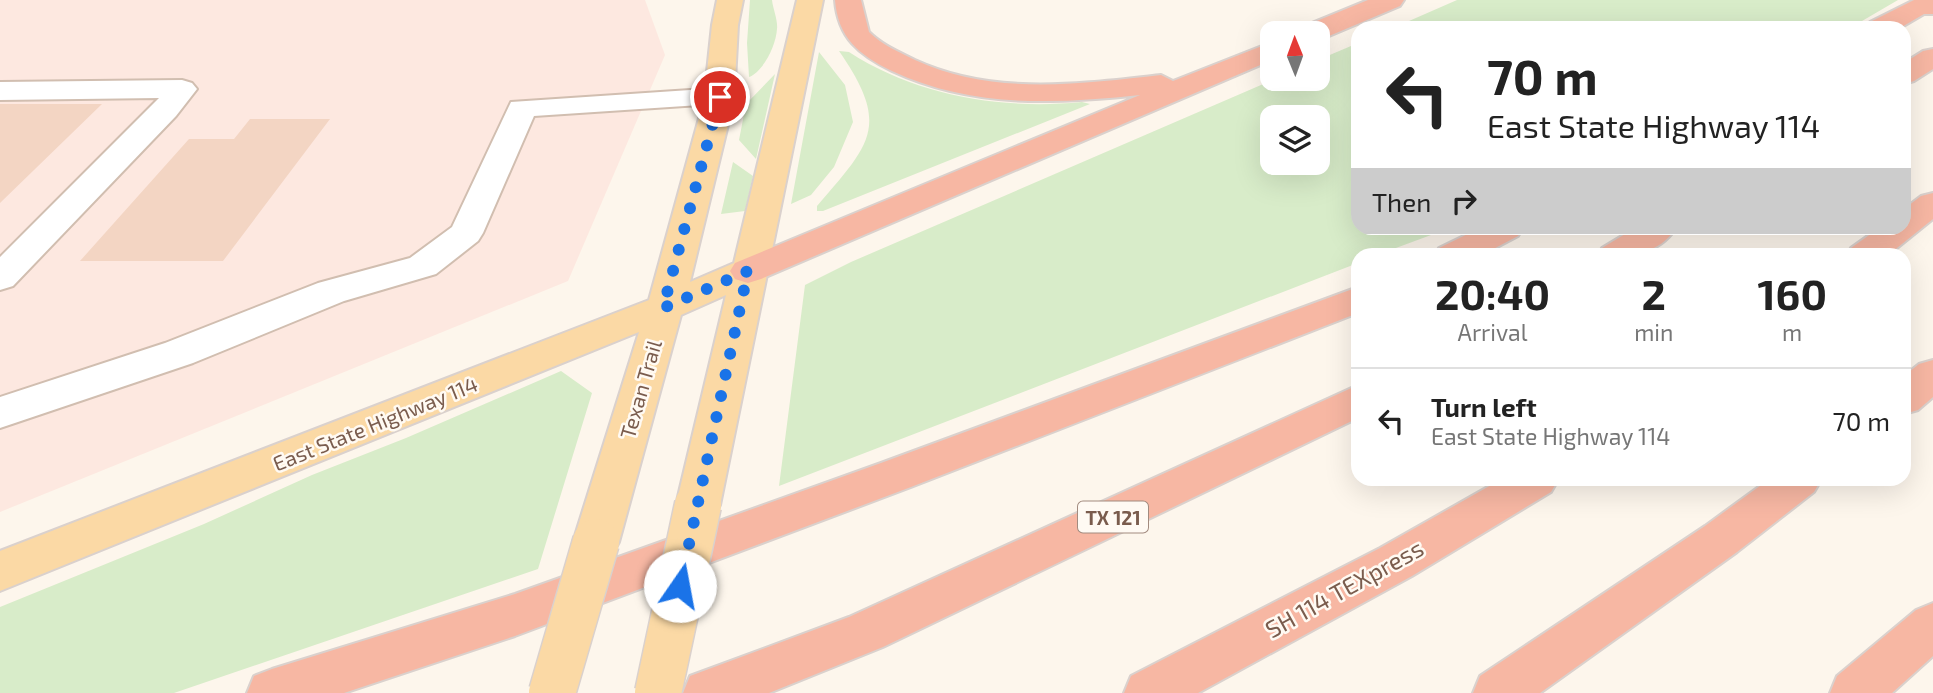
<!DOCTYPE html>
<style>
:root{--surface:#fff;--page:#f2f2f2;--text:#222;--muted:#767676;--line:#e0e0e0}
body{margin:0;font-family:"Exo 2",sans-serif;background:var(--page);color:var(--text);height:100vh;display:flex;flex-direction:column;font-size:26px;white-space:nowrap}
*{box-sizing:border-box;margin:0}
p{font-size:23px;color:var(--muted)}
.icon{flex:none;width:38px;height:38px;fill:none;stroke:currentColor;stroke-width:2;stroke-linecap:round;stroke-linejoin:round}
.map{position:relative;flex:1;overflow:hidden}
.sheet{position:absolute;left:1351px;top:248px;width:560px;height:238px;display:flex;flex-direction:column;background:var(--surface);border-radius:21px;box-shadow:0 7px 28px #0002}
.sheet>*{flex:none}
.banner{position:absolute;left:1351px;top:21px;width:560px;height:214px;border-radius:21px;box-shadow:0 7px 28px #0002;background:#fff;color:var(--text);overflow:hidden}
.needle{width:46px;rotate:359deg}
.buttons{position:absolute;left:1260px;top:21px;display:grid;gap:14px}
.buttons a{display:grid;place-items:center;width:70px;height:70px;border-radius:14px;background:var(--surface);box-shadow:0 7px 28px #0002;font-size:35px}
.pin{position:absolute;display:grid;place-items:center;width:60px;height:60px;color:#fff;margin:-30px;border:4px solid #fff;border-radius:50%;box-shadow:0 2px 7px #0007}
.me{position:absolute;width:77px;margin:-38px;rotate:12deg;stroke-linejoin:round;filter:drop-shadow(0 0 5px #0008)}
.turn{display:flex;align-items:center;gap:24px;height:147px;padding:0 21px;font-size:32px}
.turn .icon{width:91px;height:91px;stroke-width:2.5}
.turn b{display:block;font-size:49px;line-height:60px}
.then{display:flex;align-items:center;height:66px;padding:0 21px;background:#0003;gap:14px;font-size:26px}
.eta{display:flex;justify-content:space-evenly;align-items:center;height:119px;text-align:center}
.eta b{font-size:42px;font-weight:700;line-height:49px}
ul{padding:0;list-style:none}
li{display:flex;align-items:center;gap:21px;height:105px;padding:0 21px;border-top:2px solid var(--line)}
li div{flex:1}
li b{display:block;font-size:26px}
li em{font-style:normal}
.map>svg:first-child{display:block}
</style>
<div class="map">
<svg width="1933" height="693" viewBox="0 0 1933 693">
<rect width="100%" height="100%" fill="#fdf6ec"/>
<!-- commercial -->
<path fill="#fde8e0" d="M0,0H645L665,55L568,281L0,512Z"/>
<!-- green -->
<path fill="#d8ecc9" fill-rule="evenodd" d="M750,0H772C773,9 778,20 777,29C776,45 764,71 749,77L747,43Z
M1457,0H1898L1850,28H1393Z
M1358,43V228H1450L1377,255L1358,256V263L779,486L805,285L851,262L1275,79H1318V60ZM1272,117H1318V163H1272Z
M839,51L849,52C917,96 1002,110 1082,102L1090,104L823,211H817V206C871,143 891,126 839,51Z
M819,52L845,85L853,122L834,167L811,195L791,204Z
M775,74L756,159L739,140L746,104Z
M733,162L753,176L745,211L721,214Z
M561,371L592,393L538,569L174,693H0V607L204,524L312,475L406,438Z"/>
<!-- building -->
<path fill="#f3d5c3" d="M0,104H102L0,203Z
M250,119H330L223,261H80L189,139H234Z"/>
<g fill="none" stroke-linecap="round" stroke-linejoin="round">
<defs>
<path id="minor" d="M182,80L192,83L197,89L176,116L13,286L0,290V257L159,98L0,100V82Z
M720,88L730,91L735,97L730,103L534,116L483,233L478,241L436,274L344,301L193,363L0,428V397L165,343L318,283L410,258L452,227L511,102Z"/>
<path id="major" d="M717,0H743L738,25L734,100L690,282L734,263L797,0H823L720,505L714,518L698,523L682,518L676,505L726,295L681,315L619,542L612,555L596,561L580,555L573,542L639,332L0,591V551L649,300L704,100L712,25Z"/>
<path id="highway" d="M835,0H861L869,32C882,45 899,52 915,60C993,96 1079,84 1161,75L1173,81L1272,42V60L761,279L748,283L735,279L730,271L735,263L1140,95C1055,104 971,108 892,71C859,55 838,38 835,0Z
M1368,0H1404L1400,6L1322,39L1318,40V33H1298L1302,27Z
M1914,0H1933V14H1924L1900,28H1866L1870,22Z
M1933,49V69L1914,81L1904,84V63L1923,51Z
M1933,193V219L1887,256H1846L1851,248L1879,228H1904V209L1921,196Z
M1480,228H1523L1518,236L1480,256H1434L1439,248Z
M1635,228H1676C1657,257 1627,256 1597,256L1602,248Z
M1358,287V313L911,487L515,636L344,693H247L254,676L272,669L515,594L881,463Z
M1933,360V397L1918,410L1904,414V376L1919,364Z
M1358,385V418L883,647L769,693H683L690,676L849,617Z
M1500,480H1558L1551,492L1412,576L1198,693H1124L1131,676L1380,548Z
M1768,480H1821L1814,492L1737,552L1540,693H1473L1480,676L1705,526Z
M1933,603V656L1892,693H1830L1837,676L1916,610Z"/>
</defs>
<!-- minor casing -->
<use href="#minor" stroke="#d1beb0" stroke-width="4"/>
<!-- major casing -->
<use href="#major" stroke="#dad1cd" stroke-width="4"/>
<!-- highway casing -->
<use href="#highway" stroke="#dad1cd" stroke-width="4"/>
<!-- minor -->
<use href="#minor" fill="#fff" fill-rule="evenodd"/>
<!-- major -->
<use href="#major" fill="#fbd9a5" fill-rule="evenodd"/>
<!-- highway -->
<use href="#highway" fill="#f7b7a3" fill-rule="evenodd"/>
<defs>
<path id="major-bridge" d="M552,693L596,542
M658,693L698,505"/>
</defs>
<!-- major-bridge casing -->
<use href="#major-bridge" stroke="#dad1cd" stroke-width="49" stroke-linecap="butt"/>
<!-- major-bridge -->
<use href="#major-bridge" stroke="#fbd9a5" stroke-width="46"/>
</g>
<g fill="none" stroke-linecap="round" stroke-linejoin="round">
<!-- route -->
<path stroke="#1a73e8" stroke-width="12" stroke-dasharray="0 21.6" d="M680,586L748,271L663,308L720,97"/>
</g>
<g text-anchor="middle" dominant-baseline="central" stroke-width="5" stroke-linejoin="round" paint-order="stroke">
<!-- shield labels -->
<rect fill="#fffaf3" stroke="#a28b7f" stroke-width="2" x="1078" y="501.5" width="70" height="31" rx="5"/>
<g font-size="19" font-weight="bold" fill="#7a5c4d">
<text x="1113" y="517">TX 121</text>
</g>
<!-- street labels -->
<g font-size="21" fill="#7a5c4d" stroke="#fffaf3">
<text transform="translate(640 389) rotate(-74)">Texan Trail</text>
<text transform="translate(375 423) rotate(-22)">East State Highway 114</text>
</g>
<!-- near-street labels -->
<g font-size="24" fill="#7a5c4d" stroke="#fffaf3">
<text transform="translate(1344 588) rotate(-29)">SH 114 TEXpress</text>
</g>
</g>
</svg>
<div class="buttons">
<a><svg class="needle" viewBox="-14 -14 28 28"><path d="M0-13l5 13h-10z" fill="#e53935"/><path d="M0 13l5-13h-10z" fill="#767676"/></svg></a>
<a><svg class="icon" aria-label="layers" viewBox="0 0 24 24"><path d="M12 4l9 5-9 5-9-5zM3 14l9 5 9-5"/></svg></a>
</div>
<div class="pin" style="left:720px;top:97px;background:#d93025"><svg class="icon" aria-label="arrive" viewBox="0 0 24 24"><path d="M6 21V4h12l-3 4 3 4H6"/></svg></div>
<svg class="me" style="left:680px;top:586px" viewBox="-20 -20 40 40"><circle r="19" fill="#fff"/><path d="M0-13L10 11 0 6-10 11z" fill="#1a73e8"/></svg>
<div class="banner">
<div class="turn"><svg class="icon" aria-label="left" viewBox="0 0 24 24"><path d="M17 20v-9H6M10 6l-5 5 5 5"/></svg><div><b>70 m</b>East State Highway 114</div></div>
<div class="then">Then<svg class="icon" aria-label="right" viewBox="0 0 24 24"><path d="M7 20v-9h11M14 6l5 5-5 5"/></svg></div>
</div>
<section class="sheet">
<div class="eta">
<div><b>20:40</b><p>Arrival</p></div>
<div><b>2</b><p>min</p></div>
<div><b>160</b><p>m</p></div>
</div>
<ul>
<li><svg class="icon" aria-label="left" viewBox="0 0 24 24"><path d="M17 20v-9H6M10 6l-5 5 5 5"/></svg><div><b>Turn left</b><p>East State Highway 114</p></div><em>70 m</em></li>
</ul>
</section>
</div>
